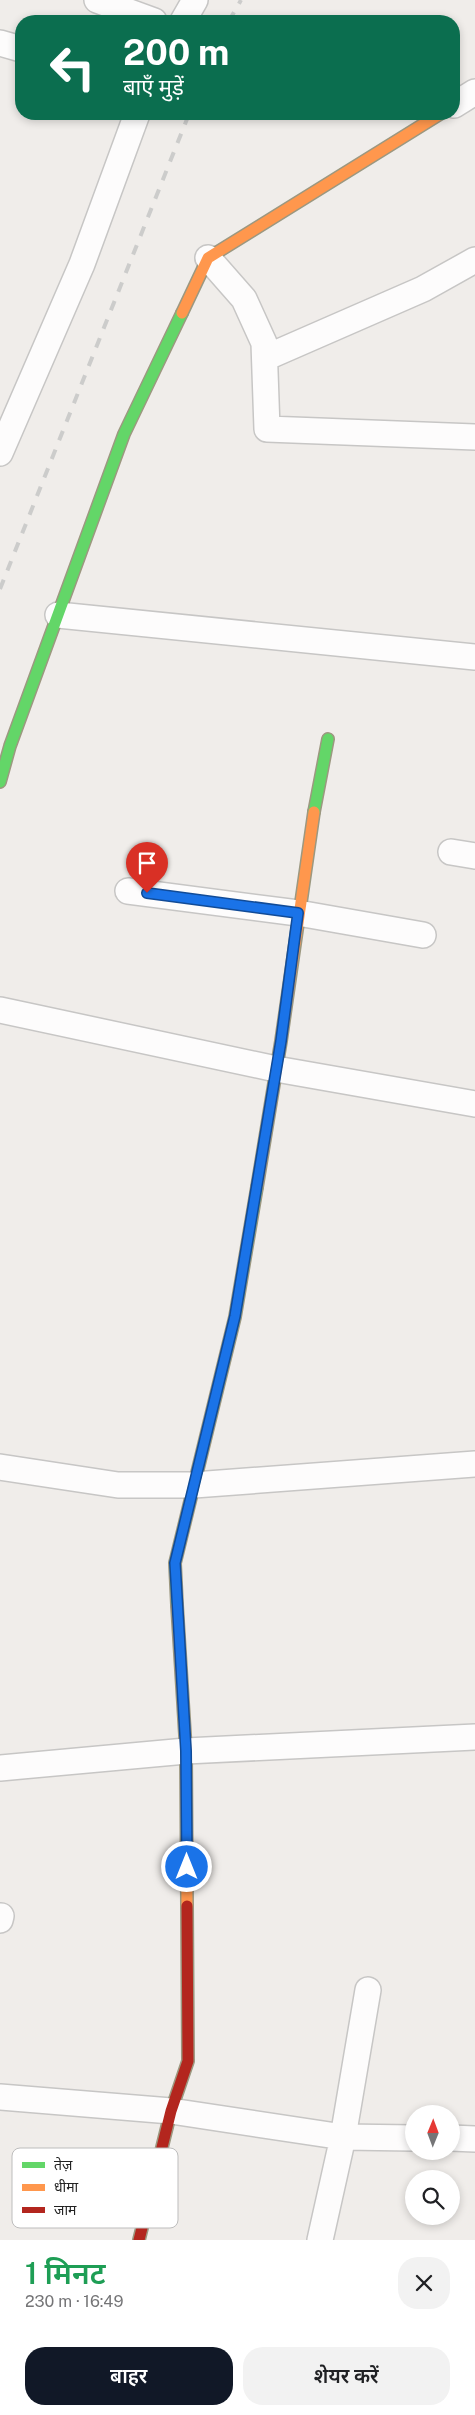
<!DOCTYPE html>
<html lang="hi">
<meta charset="utf-8">
<style>
:root{--surface:#fff;--page:#f2f2f2;--text:#202124;--muted:#757577;--accent:#111827}
body{margin:0;font-family:"Public Sans","Noto Sans Devanagari",sans-serif;background:var(--page);color:var(--text);height:100vh;display:flex;flex-direction:column;font-size:19px;white-space:nowrap}
*{box-sizing:border-box;margin:0}
p{font-size:16px;color:var(--muted)}
.icon{flex:none;width:28px;height:28px;fill:none;stroke:currentColor;stroke-width:2;stroke-linecap:round;stroke-linejoin:round}
.map{position:relative;height:2240px;overflow:hidden}
.drawer{display:flex;flex-direction:column;background:var(--surface);flex:1}
.drawer>*{flex:none}
.guide{position:absolute;left:15px;top:15px;width:445px;height:105px;border-radius:20px;box-shadow:0 2px 8px #0003;background:#0b6e4f;color:#fff;overflow:hidden}
.needle{width:32px;rotate:1deg}
.buttons{position:absolute;left:405px;top:2105px;display:grid;gap:10px}
.buttons a{display:grid;place-items:center;width:55px;height:55px;border-radius:50%;background:var(--surface);box-shadow:0 2px 8px #0003;font-size:25px}
.pin{position:absolute;display:grid;place-items:center;width:42px;height:42px;color:#fff;margin:-51px -21px;border-radius:50% 50% 50% 0;rotate:-45deg;box-shadow:0 0 5px #0007}
.pin .icon{rotate:45deg}
.me{position:absolute;width:55px;margin:-28px;rotate:0deg;stroke-linejoin:round;filter:drop-shadow(0 0 4px #0008)}
.turn{display:flex;align-items:center;gap:18px;height:105px;padding:0 25px;font-size:22px}
.turn .icon{width:65px;height:65px;stroke-width:2.5}
.turn b{display:block;font-size:35px;line-height:42px}
.round{display:grid;place-items:center;flex:none;width:52px;height:52px;border-radius:20px;background:var(--page)}
.head{display:flex;align-items:center;justify-content:space-between;height:85px;padding:0 25px}
h1{font-size:30px;font-weight:600;line-height:38px;color:#1e9e55}
.action{display:flex;gap:10px;margin-top:auto;padding:10px 25px}
.action a{flex:1;height:58px;border-radius:20px;background:var(--accent);color:#fff;font-size:20px;font-weight:600;line-height:58px;text-align:center}
.action a+a{background:var(--page);color:var(--text)}
.map>svg:first-child{display:block}
</style>
<div class="map">
<svg width="475" height="2240" viewBox="0 0 475 2240">
<rect width="100%" height="100%" fill="#f0edea"/>
<g fill="none" stroke-linecap="round" stroke-linejoin="round">
<defs>
<path id="street" d="M97,0L154,21
M183,21L195,0
M0,43L21,49
M454,105L475,92
M208,258L244,299L264,343L267,429L475,437
M265,358L423,289L475,260
M0,453L82,264L137,114
M58,615L475,657
M451,852L475,856
M128,891L298,913L423,935
M0,1010L276,1069L475,1104
M0,1467L118,1485H194L475,1464
M0,1768L186,1751L475,1737
M0,1920L1,1916
M0,2097L171,2111L343,2137L414,2138
M451,2138L475,2139
M320,2240L343,2137L368,1990"/>
<path id="fast" d="M0,782L10,746L124,434L182,313
M314,812L328,739
M177,1605L175,1563L235,1317L257,1187"/>
<path id="slow" d="M182,313L208,258L440,114
M257,1187L281,1041L314,812
M177,1605L186,1751L187,1906"/>
<path id="jam" d="M139,2240L171,2111L188,2061L187,1906"/>
</defs>
<!-- street casing -->
<use href="#street" stroke="#c7c6c5" stroke-width="28"/>
<!-- fast casing -->
<use href="#fast" stroke="#9c9880" stroke-width="14"/>
<!-- slow casing -->
<use href="#slow" stroke="#9c9880" stroke-width="14"/>
<!-- jam casing -->
<use href="#jam" stroke="#9c9880" stroke-width="14"/>
<!-- street -->
<use href="#street" stroke="#fdfcfc" stroke-width="25"/>
<!-- fast -->
<use href="#fast" stroke="#63d668" stroke-width="11"/>
<!-- slow -->
<use href="#slow" stroke="#ff974d" stroke-width="11"/>
<!-- jam -->
<use href="#jam" stroke="#b3261e" stroke-width="11"/>
<!-- rail -->
<path stroke="#cccccb" stroke-width="4" stroke-dasharray="10 10" stroke-linecap="butt" d="M229,21L241,0
M0,589L189,114"/>
</g>
<g fill="none" stroke-linecap="round" stroke-linejoin="round">
<defs>
<path id="route" d="M147,893L298,913L281,1041L235,1316L175,1563L186,1751L187,1867"/>
</defs>
<!-- route casing -->
<use href="#route" stroke="#114b97" stroke-width="12"/>
<!-- route -->
<use href="#route" stroke="#1a73e8" stroke-width="9"/>
</g>
<!-- legend -->
<rect x="12" y="2148" width="166" height="80" rx="8" fill="#fff" stroke="#bdbdbd" stroke-width="1"/>
<rect x="22" y="2162" width="23" height="6" fill="#63d668"/>
<rect x="22" y="2184" width="23" height="7" fill="#ff974d"/>
<rect x="22" y="2207" width="23" height="6" fill="#b3261e"/>
<g font-size="14" fill="#222">
<text x="54" y="2170">तेज़</text>
<text x="54" y="2192">धीमा</text>
<text x="54" y="2215">जाम</text>
</g>
</svg>
<div class="buttons">
<a><svg class="needle" viewBox="-14 -14 28 28"><path d="M0-13l5 13h-10z" fill="#e53935"/><path d="M0 13l5-13h-10z" fill="#757577"/></svg></a>
<a><svg class="icon" aria-label="search" viewBox="0 0 24 24"><circle cx="10" cy="10" r="6"/><path d="M15 15l6 6"/></svg></a>
</div>
<div class="pin" style="left:147px;top:893px;background:#d93025"><svg class="icon" aria-label="arrive" viewBox="0 0 24 24"><path d="M6 21V4h12l-3 4 3 4H6"/></svg></div>
<svg class="me" style="left:187px;top:1867px" viewBox="-20 -20 40 40"><circle r="17" fill="#1a73e8" stroke="#fff" stroke-width="3"/><path d="M0-11L8 9 0 5-8 9z" fill="#fff"/></svg>
<div class="guide">
<div class="turn"><svg class="icon" aria-label="left" viewBox="0 0 24 24"><path d="M17 20v-9H6M10 6l-5 5 5 5"/></svg><div><b>200 m</b>बाएँ मुड़ें</div></div>
</div>
</div>
<section class="drawer">
<div class="head"><div><h1>1 मिनट</h1><p>230 m · 16:49</p></div><a class="round"><svg class="icon" aria-label="close" viewBox="0 0 24 24"><path d="M6 6l12 12M18 6L6 18"/></svg></a></div>
<div class="action"><a>बाहर</a><a>शेयर करें</a></div>
</section>
